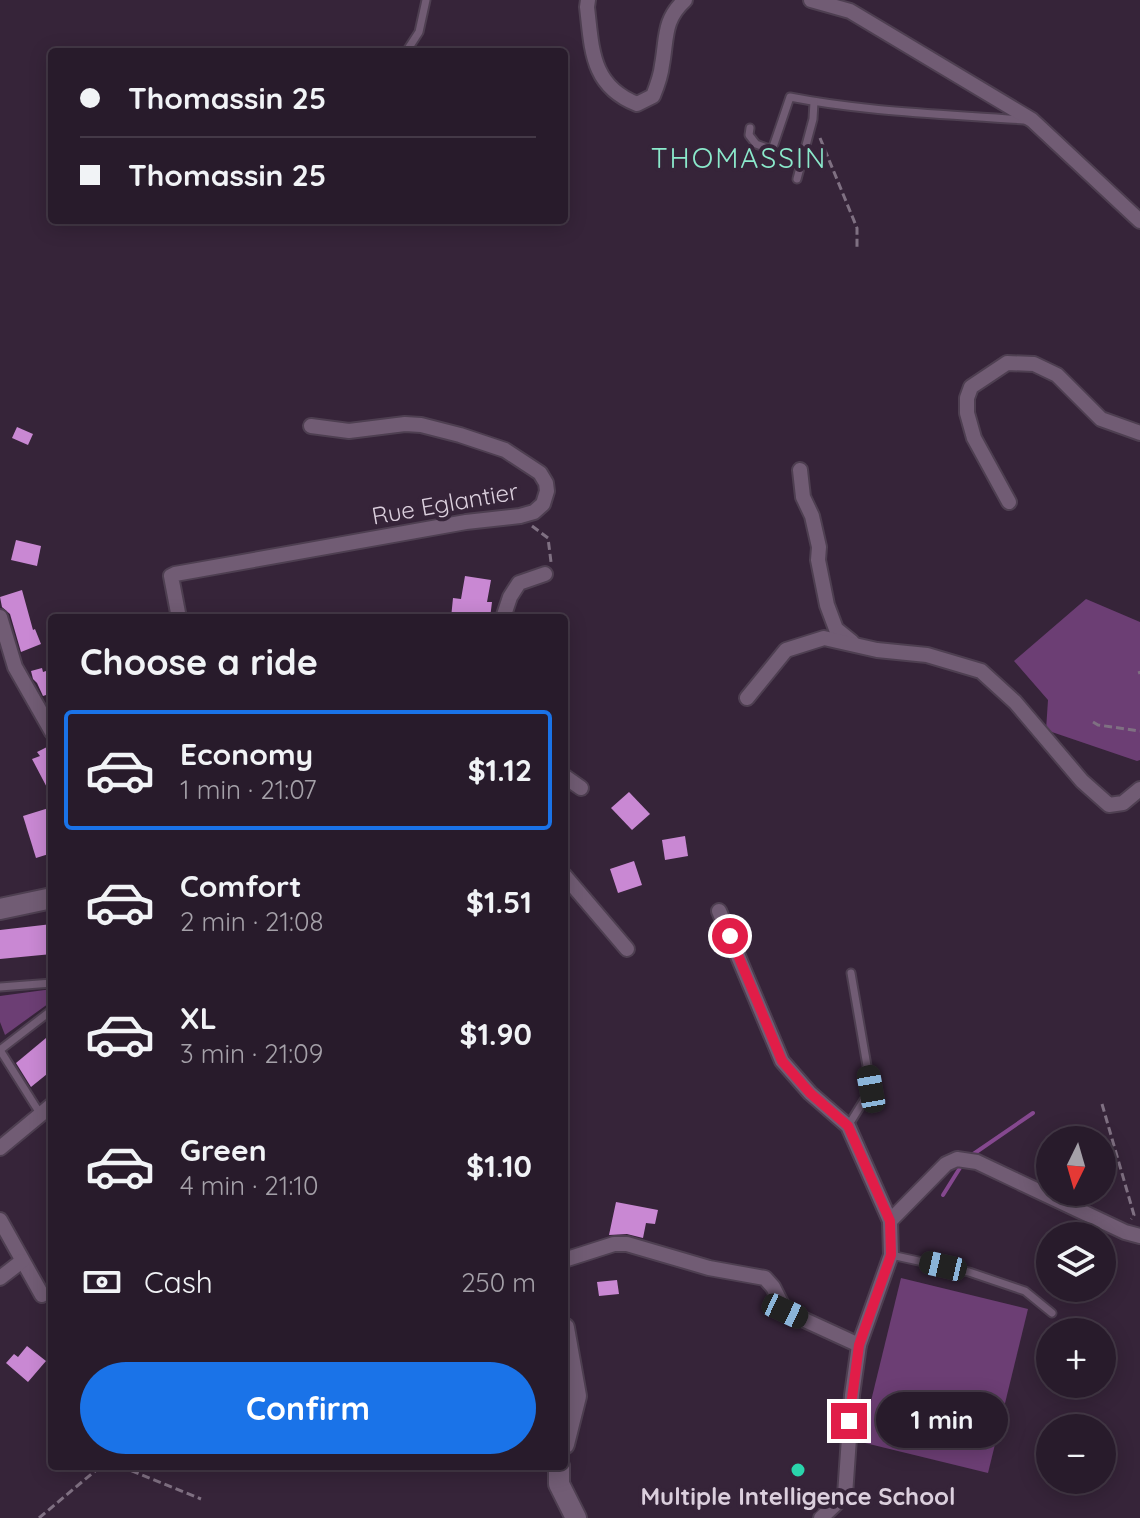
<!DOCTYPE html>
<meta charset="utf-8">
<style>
:root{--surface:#281b2b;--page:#342837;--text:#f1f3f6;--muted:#a5a1a9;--line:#443947;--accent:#1a73e8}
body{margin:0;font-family:Quicksand,sans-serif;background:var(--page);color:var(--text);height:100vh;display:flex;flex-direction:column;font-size:30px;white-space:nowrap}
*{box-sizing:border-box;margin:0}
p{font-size:26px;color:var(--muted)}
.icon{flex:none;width:44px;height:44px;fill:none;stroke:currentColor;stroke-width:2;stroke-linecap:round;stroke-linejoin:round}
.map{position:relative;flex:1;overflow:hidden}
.side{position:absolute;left:48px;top:614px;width:520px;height:856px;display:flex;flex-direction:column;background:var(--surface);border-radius:8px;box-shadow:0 4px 20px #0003,0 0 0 2px var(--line)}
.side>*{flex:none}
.top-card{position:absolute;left:48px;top:48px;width:520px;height:176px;border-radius:8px;box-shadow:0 4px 20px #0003,0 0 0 2px var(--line);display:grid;align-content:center;height:176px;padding:0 32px;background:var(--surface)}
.needle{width:52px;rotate:185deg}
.tools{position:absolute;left:1036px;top:1126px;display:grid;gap:16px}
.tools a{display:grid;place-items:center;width:80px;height:80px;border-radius:50%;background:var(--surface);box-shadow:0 4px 20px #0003,0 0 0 2px var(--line);font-size:40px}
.end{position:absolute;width:36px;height:36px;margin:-18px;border:10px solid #e11d48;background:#fff;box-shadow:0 0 0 4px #fff}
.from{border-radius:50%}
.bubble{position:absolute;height:56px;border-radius:28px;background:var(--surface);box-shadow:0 4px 20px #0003,0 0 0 2px var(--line);font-size:26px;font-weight:700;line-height:56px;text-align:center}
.car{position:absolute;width:24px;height:48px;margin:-24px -12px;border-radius:10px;box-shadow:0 0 6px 2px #0007;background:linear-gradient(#222 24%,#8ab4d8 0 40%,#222 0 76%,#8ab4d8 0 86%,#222 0)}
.top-card b{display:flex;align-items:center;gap:28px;height:76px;font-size:30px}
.top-card b+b{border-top:2px solid var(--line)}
.top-card i{width:20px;height:20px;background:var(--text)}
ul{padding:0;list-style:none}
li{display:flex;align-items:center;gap:24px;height:120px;margin:0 16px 12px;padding:0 16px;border:4px solid transparent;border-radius:8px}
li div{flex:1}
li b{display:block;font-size:30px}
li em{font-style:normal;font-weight:700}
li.active{border-color:var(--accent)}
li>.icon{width:72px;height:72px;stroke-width:1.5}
h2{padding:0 32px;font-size:36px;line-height:96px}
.pay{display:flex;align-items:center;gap:20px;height:88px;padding:0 32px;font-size:30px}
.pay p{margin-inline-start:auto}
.cta{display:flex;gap:16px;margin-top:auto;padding:16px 32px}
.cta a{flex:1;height:92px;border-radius:48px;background:var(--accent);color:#fff;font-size:32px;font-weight:700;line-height:92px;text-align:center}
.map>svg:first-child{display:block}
.green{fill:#6c3e74}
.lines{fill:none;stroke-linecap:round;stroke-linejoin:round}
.stream{stroke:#85488f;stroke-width:4}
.building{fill:#c988d3}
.lane-casing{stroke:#4e3f51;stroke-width:11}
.street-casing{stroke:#4e3f51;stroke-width:18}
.secondary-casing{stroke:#4e3f51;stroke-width:24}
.path{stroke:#7f7082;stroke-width:3;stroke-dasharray:8 4;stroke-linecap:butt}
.lane{stroke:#715c74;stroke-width:7}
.street{stroke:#715c74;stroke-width:14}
.secondary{stroke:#715c74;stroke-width:20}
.route{stroke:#e11d48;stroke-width:10}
.poi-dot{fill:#2ad5ac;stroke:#362439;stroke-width:3}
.labels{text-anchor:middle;stroke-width:8;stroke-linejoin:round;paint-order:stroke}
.street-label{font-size:24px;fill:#dbcfdd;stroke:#362439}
.poi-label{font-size:24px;font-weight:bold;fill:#dbcfdd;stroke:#362439}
.quarter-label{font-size:28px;letter-spacing:2px;fill:#8beacc;stroke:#362439}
</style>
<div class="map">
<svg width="1140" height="1518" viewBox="0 0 1140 1518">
<rect width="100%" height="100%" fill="#362439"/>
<g class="green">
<path d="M1086 599 1140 622V760L1137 761 1046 730 1048 700 1014 661Z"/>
<path d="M52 989V1001L5 1035 0 1022V996Z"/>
<path d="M901 1278 1028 1309 988 1473 861 1442Z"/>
</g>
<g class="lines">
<g class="stream">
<path d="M969 1157 1033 1113"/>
<path d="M943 1195 963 1163"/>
</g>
</g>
<g class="building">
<path d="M17 427 33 434 28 445 12 438Z"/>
<path d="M16 540 41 546 37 566 11 560Z"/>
<path d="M465 576 491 580 487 602H492L490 618H451L453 598 461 599Z"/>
<path d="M22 590 33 630 35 629 41 644 21 652 10 614 2 607 0 597Z"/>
<path d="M42 668 43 672 52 669V693L43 696 37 683 33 679 31 671Z"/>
<path d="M49 746 51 750 52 749V797L32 759 40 756 37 752Z"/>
<path d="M629 792 650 814 632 830 611 808Z"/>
<path d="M52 807V853L36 858 23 816Z"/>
<path d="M685 836 688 856 665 860 662 840Z"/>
<path d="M634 861 642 885 618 893 610 869Z"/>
<path d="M52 924V954L0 959V930Z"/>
<path d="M52 1033V1070L31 1087 16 1063Z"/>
<path d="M616 1202 658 1210 655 1224 646 1223 643 1238 627 1234 609 1235Z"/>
<path d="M617 1280 619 1294 599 1296 597 1282Z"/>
<path d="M27 1346 46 1361 28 1382 6 1363 14 1354 18 1357Z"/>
</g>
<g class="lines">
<defs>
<g id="lane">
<path d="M406 52 419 32 426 0"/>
<path d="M750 128 749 135 756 144 772 150 790 97C866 112 946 114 1024 120"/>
<path d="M797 179 813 119 814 102"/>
<path d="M0 987 52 983"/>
<path d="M41 1115 0 1050 52 1010"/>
<path d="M848 1126 871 1089 851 973"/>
<path d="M891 1255 969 1272 1025 1291 1052 1313"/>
</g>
<g id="street">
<path d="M588 0 587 7C592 49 591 86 637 104L653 96C657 86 661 75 662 65 667 38 663 20 685 0"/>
<path d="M811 0 850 11 1032 120 1140 221"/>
<path d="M800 470 803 497 812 516 819 547 818 560 827 605 836 629 852 642"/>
<path d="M1009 502 974 438 967 413V398L971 387 1007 363 1034 364 1057 375 1101 419 1140 433"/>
<path d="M0 617 15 667 52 732"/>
<path d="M179 618 171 576 175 574 466 522 520 516 534 512 543 504 547 491 546 483 540 473 505 450 460 435 421 425 405 424 349 431 311 426"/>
<path d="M503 618 510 597 519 583 545 574"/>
<path d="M747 698 786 650 824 638 877 650 927 655 981 671 1015 702 1082 781 1109 805 1123 803 1140 789"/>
<path d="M564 776 581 788"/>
<path d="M564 875 627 949"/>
<path d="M719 911 782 1061 810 1093 848 1126 890 1221 891 1255 859 1345 852 1395 845 1495 821 1518"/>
<path d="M0 1148 52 1105"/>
<path d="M0 1220 42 1295"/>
<path d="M890 1221 946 1164 957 1159 977 1162 1125 1232 1140 1236"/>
<path d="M564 1260 614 1244H627L709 1268 765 1278 773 1287 785 1311 859 1345"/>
<path d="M0 1278 22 1261"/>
</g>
<g id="secondary">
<path d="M0 909 52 898"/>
<path d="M564 1328 576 1396 564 1444"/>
<path d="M559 1466V1484L576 1518"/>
</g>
</defs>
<use href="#lane" class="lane-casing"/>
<use href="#street" class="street-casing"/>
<use href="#secondary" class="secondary-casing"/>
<g class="path">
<path d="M820 138 857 228V248"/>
<path d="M532 526 548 538 551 562"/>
<path d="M1139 671 1140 674"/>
<path d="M1093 722 1098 725 1140 731"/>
<path d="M1102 1104 1134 1215 1131 1219"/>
<path d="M120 1466 201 1499"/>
<path d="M39 1518 101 1466"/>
</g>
<use href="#lane" class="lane"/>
<use href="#street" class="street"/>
<use href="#secondary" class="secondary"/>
</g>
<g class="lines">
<path class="route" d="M730 936 782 1061 810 1093 848 1126 890 1221 891 1255 859 1345 849 1421"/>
</g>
<circle class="poi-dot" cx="798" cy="1470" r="8"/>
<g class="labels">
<g class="street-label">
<text transform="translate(445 504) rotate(-10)" y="8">Rue Eglantier</text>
</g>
<g class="poi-label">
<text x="798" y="1505">Multiple Intelligence School</text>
</g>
<g class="quarter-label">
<text x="739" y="168">THOMASSIN</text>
</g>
</g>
</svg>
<div class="tools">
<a><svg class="needle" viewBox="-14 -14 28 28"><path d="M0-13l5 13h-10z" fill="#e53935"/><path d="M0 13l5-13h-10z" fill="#a5a1a9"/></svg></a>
<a><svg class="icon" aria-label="layers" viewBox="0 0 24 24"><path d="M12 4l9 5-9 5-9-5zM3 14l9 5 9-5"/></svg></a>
<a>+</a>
<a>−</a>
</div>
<i class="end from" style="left:730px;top:936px"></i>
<i class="end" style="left:849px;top:1421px"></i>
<div class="bubble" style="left:876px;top:1392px;width:132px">1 min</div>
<i class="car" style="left:871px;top:1089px;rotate:350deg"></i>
<i class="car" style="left:943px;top:1266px;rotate:283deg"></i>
<i class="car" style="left:785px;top:1311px;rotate:115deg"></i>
<div class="top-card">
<b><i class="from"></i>Thomassin 25</b>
<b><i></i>Thomassin 25</b>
</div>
<section class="side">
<h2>Choose a ride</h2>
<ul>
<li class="active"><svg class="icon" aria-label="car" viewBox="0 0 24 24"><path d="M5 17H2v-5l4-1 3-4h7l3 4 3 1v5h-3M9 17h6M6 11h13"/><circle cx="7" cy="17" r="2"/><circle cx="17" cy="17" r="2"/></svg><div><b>Economy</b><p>1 min · 21:07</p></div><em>$1.12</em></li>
<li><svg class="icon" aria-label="car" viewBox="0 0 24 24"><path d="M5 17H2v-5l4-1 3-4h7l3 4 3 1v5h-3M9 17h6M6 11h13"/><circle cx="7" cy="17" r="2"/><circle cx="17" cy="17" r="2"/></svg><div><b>Comfort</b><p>2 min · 21:08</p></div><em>$1.51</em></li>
<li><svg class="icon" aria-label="car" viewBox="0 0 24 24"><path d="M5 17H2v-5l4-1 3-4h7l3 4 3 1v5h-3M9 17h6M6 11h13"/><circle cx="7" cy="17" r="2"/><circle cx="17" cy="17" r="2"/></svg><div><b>XL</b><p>3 min · 21:09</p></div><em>$1.90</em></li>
<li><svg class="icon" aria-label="car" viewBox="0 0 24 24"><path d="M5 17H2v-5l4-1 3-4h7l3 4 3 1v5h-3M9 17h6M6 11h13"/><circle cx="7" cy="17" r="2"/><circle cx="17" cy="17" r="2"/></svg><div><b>Green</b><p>4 min · 21:10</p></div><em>$1.10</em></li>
</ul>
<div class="pay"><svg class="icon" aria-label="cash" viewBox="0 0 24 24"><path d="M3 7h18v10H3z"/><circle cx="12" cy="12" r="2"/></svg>Cash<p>250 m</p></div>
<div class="cta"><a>Confirm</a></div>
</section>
</div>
